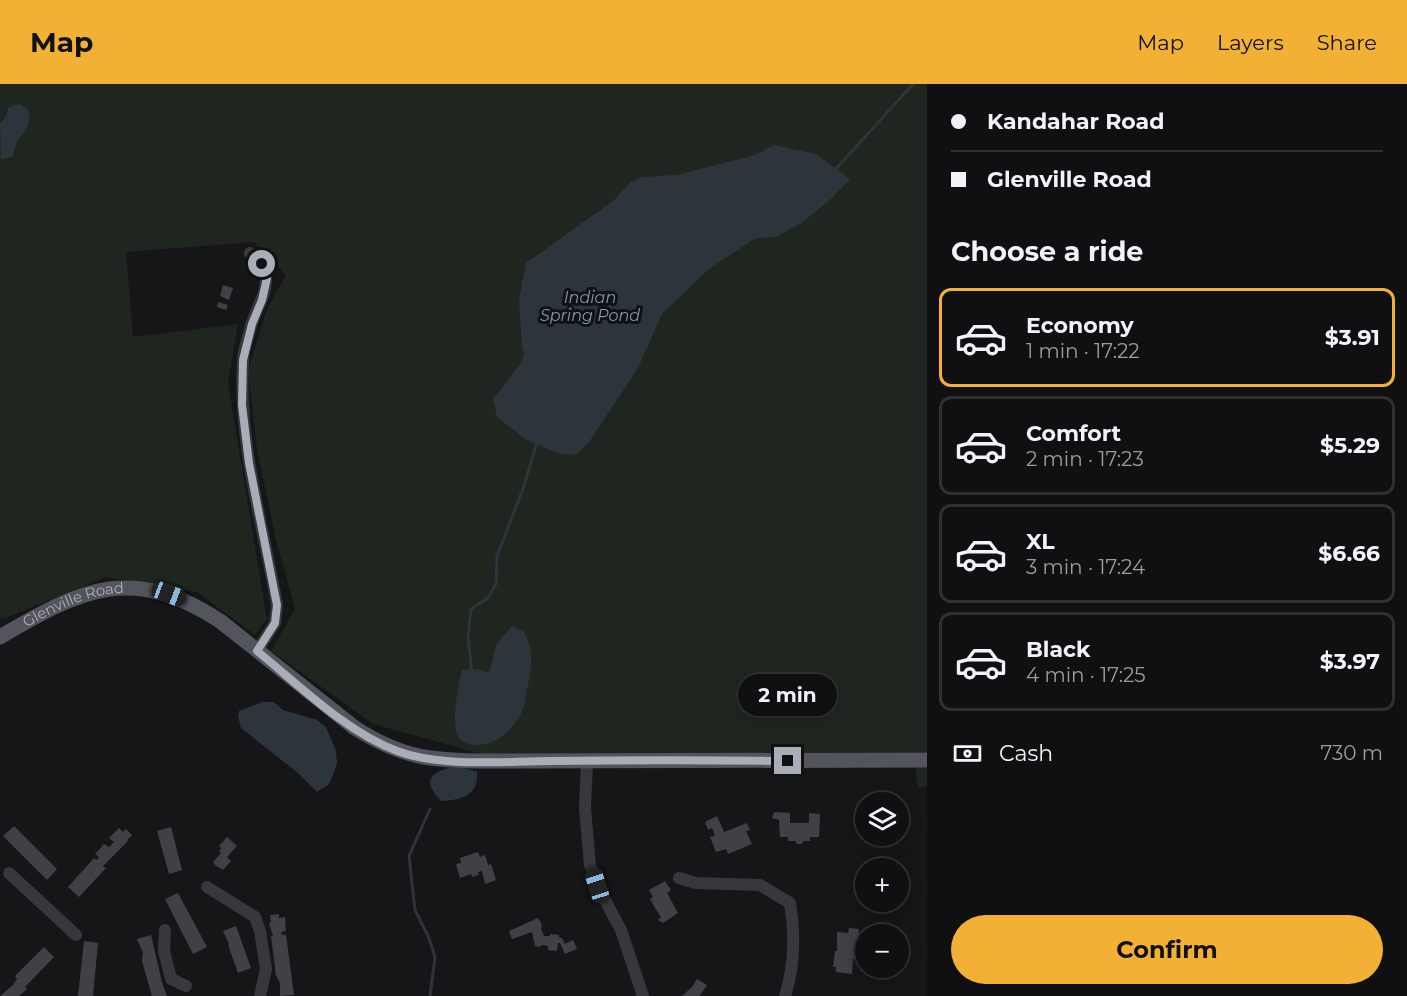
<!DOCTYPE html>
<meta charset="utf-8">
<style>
:root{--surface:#101012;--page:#1e1e20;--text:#f1f3f6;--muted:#9c9d9f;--line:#303032;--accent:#f2b134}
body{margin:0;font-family:Montserrat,sans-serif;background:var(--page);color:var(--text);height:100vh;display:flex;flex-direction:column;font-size:22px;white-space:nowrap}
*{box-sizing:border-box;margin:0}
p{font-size:20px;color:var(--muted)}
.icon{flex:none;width:33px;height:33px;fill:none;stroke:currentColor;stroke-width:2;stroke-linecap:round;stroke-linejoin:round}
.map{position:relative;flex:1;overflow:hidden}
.details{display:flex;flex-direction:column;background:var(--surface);width:480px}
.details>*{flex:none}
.hud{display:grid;align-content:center;height:132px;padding:0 24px;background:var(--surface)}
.fabs{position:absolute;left:855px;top:708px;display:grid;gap:12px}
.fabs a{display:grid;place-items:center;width:54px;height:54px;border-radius:50%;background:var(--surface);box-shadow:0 3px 15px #0003,0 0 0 2px var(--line);font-size:30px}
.end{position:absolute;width:27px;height:27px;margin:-14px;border:8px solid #a8adb8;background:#111;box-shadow:0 0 0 3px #111}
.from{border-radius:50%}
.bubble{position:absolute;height:42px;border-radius:21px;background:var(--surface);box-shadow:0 3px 15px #0003,0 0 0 2px var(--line);font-size:20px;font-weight:700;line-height:42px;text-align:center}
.car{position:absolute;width:18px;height:36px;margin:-18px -9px;border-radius:8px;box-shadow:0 0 4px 2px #0007;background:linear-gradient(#222 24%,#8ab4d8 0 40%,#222 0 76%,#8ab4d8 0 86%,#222 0)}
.hud b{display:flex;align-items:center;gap:21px;height:57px;font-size:22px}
.hud b+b{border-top:2px solid var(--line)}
.hud i{width:15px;height:15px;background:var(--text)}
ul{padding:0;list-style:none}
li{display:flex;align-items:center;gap:18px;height:99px;margin:0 12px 9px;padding:0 12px;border:3px solid var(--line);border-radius:12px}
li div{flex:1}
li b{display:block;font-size:22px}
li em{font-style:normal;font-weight:700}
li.current{border-color:var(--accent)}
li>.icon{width:54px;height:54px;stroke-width:1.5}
h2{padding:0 24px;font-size:27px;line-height:72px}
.pay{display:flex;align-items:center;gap:15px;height:66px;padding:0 24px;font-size:22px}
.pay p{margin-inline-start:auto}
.action{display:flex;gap:12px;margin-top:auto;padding:12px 24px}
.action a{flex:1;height:69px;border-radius:36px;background:var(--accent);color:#111;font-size:24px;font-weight:700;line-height:69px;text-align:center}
header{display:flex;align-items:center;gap:36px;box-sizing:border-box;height:84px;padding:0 30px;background:var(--accent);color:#111}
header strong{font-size:28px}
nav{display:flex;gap:33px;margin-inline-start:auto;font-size:21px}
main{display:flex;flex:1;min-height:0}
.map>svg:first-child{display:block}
.green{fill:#1e261f}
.water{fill:#2c353c}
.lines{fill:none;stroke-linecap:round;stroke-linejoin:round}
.stream{stroke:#2c353c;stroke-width:3}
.building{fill:#404145}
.minor{stroke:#37383d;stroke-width:12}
.major{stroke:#53555c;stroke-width:15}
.route{stroke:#a8adb8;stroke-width:8}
.labels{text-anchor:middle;stroke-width:6;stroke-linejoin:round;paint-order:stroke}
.street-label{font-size:15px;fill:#a8adb8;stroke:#111113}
.water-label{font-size:16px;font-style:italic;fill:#7f9bb3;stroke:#111113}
</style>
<header>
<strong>Map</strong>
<nav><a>Map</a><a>Layers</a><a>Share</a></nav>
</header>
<main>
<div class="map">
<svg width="927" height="912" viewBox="0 0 927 912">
<rect width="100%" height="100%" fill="#161618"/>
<g class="green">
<path d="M0 0H927V668L485 671 373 640 271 567 295 525 276 455 257 366 248 286 267 225 286 191 254 158 126 168 133 253 238 240 228 299 267 535 255 551 197 508 106 493 3 535 0 534Z"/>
<path d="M915 684H927V702L918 704Z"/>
</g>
<g class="water">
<path d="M20 20 28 25C33 40 25 46 17 58 15 63 14 68 12 73L1 75 0 39 5 34 9 23Z"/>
<path d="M774 61 816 70 850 95 832 114 803 138 776 153 756 154 709 185 662 230 638 284 589 358 576 371 557 369 527 356 497 333 493 315 521 279 524 270 522 263 519 216 526 179 613 117 631 98 641 93 677 91 755 71Z"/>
<path d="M512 542 524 548C534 566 532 582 528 601 526 607 526 613 525 619 519 641 499 662 475 661 467 660 461 659 457 650 452 637 458 600 462 586L479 585 487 589 490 586 496 561Z"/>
<path d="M262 618H274L283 626 317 636 326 643 336 667 337 679 331 696 328 701 317 708 298 689 241 644 238 632 239 627Z"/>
<path d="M449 684H463L477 688C478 713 461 716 441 717 426 701 425 690 449 684Z"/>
</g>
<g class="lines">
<g class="stream">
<path d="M835 86 913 0"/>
<path d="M472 589 468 553 471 525 488 514 496 500 497 472 524 402 537 358"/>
<path d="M430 725 409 772 415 826 429 854 435 873 430 912"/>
</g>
</g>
<g class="building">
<path d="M223 201 233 204 229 216 220 212Z"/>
<path d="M218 218 228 221 226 226 217 223Z"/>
<path d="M774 728 790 729V739H809V729L820 730 819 753H810V757H803L802 760H797L795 757H788V753H780L779 736 772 734Z"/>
<path d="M717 732 724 748 747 739 750 746 746 747 752 760 728 770 726 765 716 768 710 753 715 752 712 744 708 746 705 738Z"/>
<path d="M14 742 57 785 47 796 3 752Z"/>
<path d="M171 743 182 786 169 790 157 747Z"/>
<path d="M119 744 123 748 126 745 132 751 127 756 128 757 103 782 106 784 79 813 68 803 94 774 97 776 99 773 95 770 104 760 109 763 114 758 109 754Z"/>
<path d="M880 752H897L900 755 893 761 889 756 886 759Z"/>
<path d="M227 753 237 762 227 773 231 777 223 786 216 782 213 778 221 769 219 767 221 764 219 762Z"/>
<path d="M478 768 480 773 485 771 488 781 491 780 496 796 485 800 482 787 478 788 479 791 472 793 471 790 460 794 456 780 461 779 460 774Z"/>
<path d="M665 797 671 806 667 809 678 829 663 839 658 836 661 833 655 824 650 815 653 813 649 806Z"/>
<path d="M178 809 207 863 193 870 165 815Z"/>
<path d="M279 830V834L285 833 286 847 281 848 282 851H286L294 911 280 912V899L276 892 271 852H273L269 839 271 838 270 831Z"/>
<path d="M538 834 542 841 541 844 544 852H550V850L559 851V854H562L565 860 573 856 577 865 565 870 560 859H558L557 867 548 866V862L542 861 539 863 535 862 532 848 512 855 509 847Z"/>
<path d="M236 842 251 884 238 889 228 861 229 860 223 847Z"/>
<path d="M849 844 859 845 856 875H853L852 890 836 888V883H833L835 867H837V848L848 849Z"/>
<path d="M151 851 162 898 167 912H152L142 877 143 869 137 855Z"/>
<path d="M84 857 98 859 93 912H78Z"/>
<path d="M44 863 54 873 25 903 27 905 19 912H0L13 901 17 895 15 892Z"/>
<path d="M697 895 707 901 701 910 699 912H682L692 903Z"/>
</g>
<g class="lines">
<g class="minor">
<path d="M250 169C280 196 260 212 251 242 248 254 243 266 243 278 238 359 263 441 277 521L275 539 257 567"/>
<path d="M587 677 585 724 590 781 597 801 621 846 643 912"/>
<path d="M9 789 76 851"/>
<path d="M679 794 696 799 760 801 790 819C795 850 795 881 785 912"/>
<path d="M207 803 255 833 260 847 266 885 260 912"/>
<path d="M165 846 164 867 171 895 186 902"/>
</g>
<path class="major" id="s1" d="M0 553C83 504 132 480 220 537L355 644C404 675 433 677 489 677L927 676"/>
</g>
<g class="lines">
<path class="route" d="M262 180 267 194 262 216 252 240 243 276 242 321 249 379 277 521 275 539 257 567C299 601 346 648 397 667 443 684 503 677 551 677 630 676 709 676 788 677"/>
</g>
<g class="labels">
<g class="street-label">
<text dy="5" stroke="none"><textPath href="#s1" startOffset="81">Glenville Road</textPath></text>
</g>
<g class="water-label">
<text x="590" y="219">Indian<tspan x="590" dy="18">Spring Pond</tspan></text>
</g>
</g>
</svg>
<div class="fabs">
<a><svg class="icon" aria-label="layers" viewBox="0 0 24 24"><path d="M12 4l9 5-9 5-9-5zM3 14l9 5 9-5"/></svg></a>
<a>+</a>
<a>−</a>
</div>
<i class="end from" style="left:262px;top:180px"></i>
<i class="end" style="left:788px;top:677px"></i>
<div class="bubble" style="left:738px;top:590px;width:99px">2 min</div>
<i class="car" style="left:169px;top:510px;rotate:111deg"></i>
<i class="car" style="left:597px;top:801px;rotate:342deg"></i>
</div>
<section class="details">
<div class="hud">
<b><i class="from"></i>Kandahar Road</b>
<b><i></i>Glenville Road</b>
</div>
<h2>Choose a ride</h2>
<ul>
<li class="current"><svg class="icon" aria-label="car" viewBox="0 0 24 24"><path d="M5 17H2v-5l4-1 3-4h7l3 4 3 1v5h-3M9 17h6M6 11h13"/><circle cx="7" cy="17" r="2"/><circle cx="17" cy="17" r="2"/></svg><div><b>Economy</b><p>1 min · 17:22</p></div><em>$3.91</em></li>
<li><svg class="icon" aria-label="car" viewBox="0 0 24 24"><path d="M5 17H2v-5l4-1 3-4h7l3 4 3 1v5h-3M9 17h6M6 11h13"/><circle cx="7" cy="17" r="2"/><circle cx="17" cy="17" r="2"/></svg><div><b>Comfort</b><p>2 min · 17:23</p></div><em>$5.29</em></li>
<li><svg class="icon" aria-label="car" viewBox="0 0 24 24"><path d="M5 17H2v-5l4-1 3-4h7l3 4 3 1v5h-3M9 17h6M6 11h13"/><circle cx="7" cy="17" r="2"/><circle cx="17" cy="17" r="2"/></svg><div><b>XL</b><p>3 min · 17:24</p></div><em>$6.66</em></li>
<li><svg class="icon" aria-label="car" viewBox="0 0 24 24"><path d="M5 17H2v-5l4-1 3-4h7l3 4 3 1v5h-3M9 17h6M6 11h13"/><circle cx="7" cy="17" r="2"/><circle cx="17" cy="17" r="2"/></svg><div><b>Black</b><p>4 min · 17:25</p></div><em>$3.97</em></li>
</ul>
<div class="pay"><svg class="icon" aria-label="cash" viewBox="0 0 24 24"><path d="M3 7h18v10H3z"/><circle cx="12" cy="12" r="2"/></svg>Cash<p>730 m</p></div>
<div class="action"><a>Confirm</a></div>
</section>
</main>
